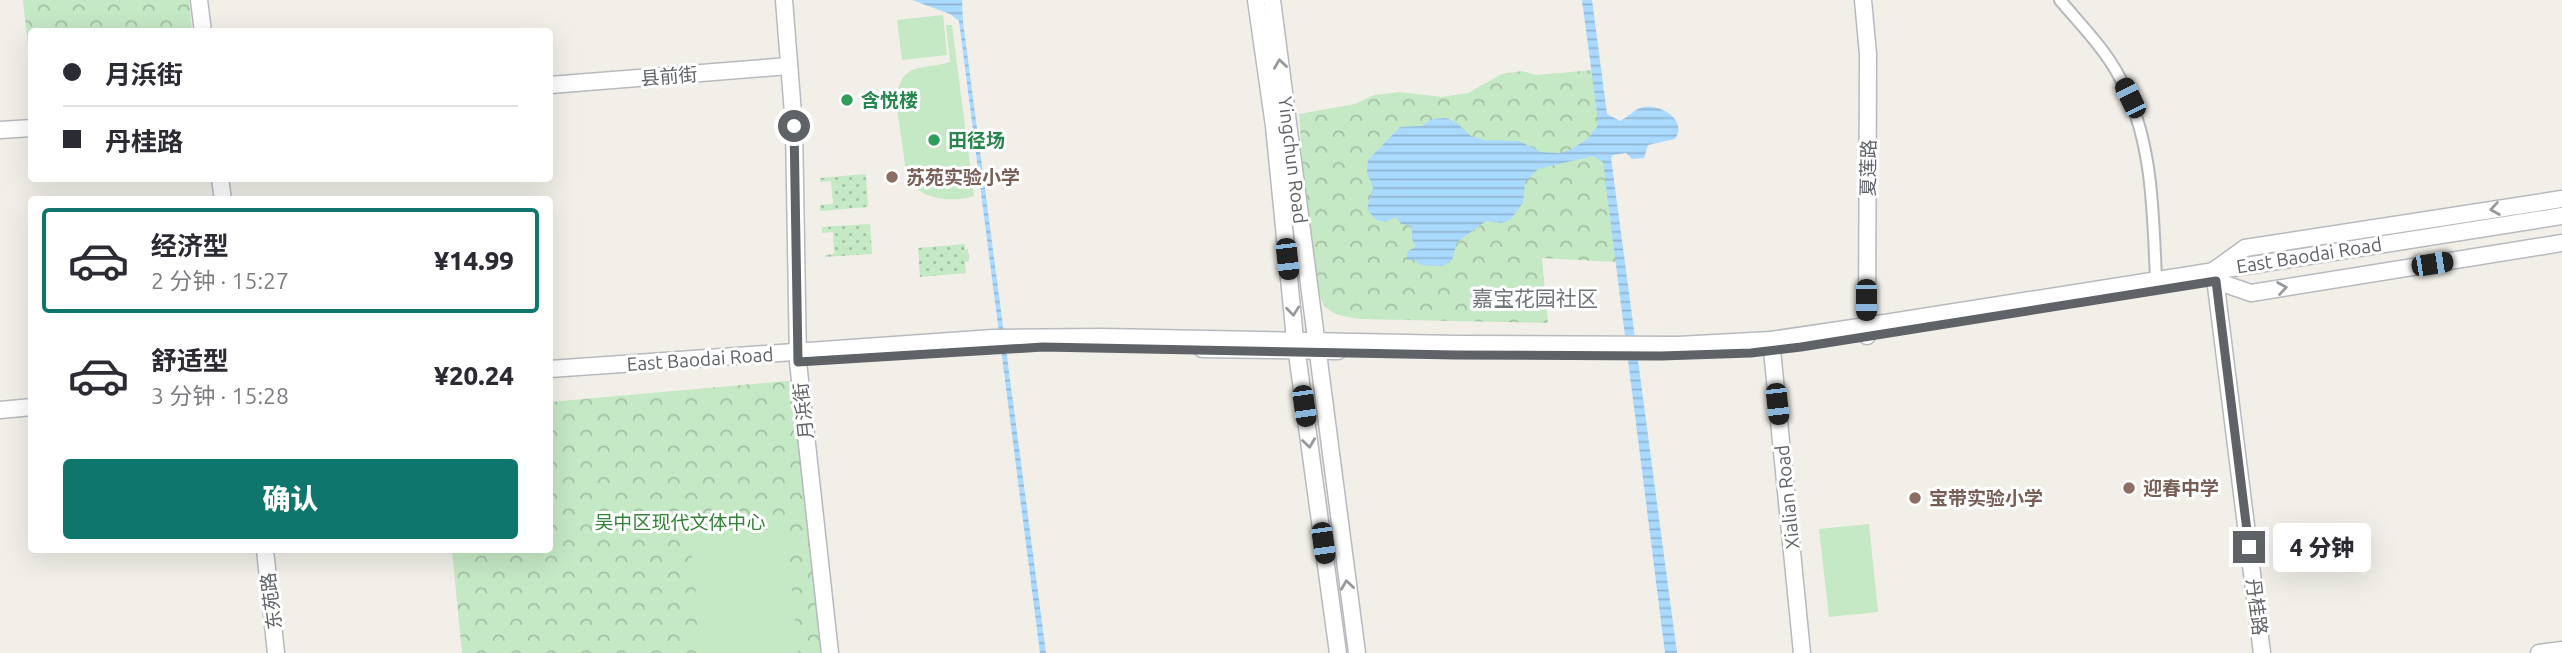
<!DOCTYPE html>
<html lang="zh">
<meta charset="utf-8">
<style>
:root{--surface:#fff;--page:#f7f7f7;--text:#2b2b33;--muted:#7c7c81;--line:#e1e1e2;--accent:#0f766e}
body{margin:0;font-family:Ubuntu,"Noto Sans SC",sans-serif;background:var(--page);color:var(--text);height:100vh;display:flex;flex-direction:column;font-size:26px;white-space:nowrap}
*{box-sizing:border-box;margin:0}
p{font-size:23px;color:var(--muted)}
.icon{flex:none;width:38px;height:38px;fill:none;stroke:currentColor;stroke-width:2;stroke-linecap:round;stroke-linejoin:round}
.map{position:relative;flex:1;overflow:hidden}
.sheet{position:absolute;left:28px;top:196px;width:525px;height:357px;display:flex;flex-direction:column;background:var(--surface);border-radius:7px;box-shadow:0 7px 28px #0002}
.sheet>*{flex:none}
.hud{position:absolute;left:28px;top:28px;width:525px;height:154px;border-radius:7px;box-shadow:0 7px 28px #0002;display:grid;align-content:center;height:154px;padding:0 35px;background:var(--surface)}
.end{position:absolute;width:32px;height:32px;margin:-16px;border:9px solid #5f6368;background:#fff;box-shadow:0 0 0 4px #fff}
.from{border-radius:50%}
.bubble{position:absolute;height:49px;border-radius:7px;background:var(--surface);box-shadow:0 7px 28px #0002;font-size:23px;font-weight:800;line-height:49px;text-align:center}
.car{position:absolute;width:21px;height:42px;margin:-21px -10px;border-radius:9px;box-shadow:0 0 5px 2px #0007;background:linear-gradient(#222 24%,#8ab4d8 0 40%,#222 0 76%,#8ab4d8 0 86%,#222 0)}
.hud b{display:flex;align-items:center;gap:24px;height:66px;font-size:26px}
.hud b+b{border-top:2px solid var(--line)}
.hud i{width:18px;height:18px;background:var(--text)}
ul{padding:12px 0 0;list-style:none}
li{display:flex;align-items:center;gap:21px;height:105px;margin:0 14px 10px;padding:0 21px;border:4px solid transparent;border-radius:7px}
li div{flex:1}
li b{display:block;font-size:26px}
li em{font-style:normal;font-weight:800}
li.current{border-color:var(--accent)}
li>.icon{width:63px;height:63px;stroke-width:1.5}
.cta{display:flex;gap:14px;margin-top:auto;padding:14px 35px}
.cta a{flex:1;height:80px;border-radius:7px;background:var(--accent);color:#fff;font-size:28px;font-weight:800;line-height:80px;text-align:center}
.map>svg:first-child{display:block}
.park{fill:url(#park-crowns)}
.garden{fill:url(#garden-dots)}
.pitch{fill:#c5e8c5}
.water{fill:url(#water-rules)}
.lines{fill:none;stroke-linecap:round;stroke-linejoin:round}
.street-casing{stroke:#b5b8bc;stroke-width:14}
.secondary-casing{stroke:#b6babf;stroke-width:19}
.street{stroke:#fff;stroke-width:10}
.secondary{stroke:#fff;stroke-width:16}
.oneway{stroke:#979a9d}
.route{stroke:#5f6368;stroke-width:9}
.leisure-dot{fill:#2e9e5b;stroke:#fff;stroke-width:2.5}
.education-dot{fill:#8d6e63;stroke:#fff;stroke-width:2.5}
.labels{text-anchor:middle;stroke-width:6;stroke-linejoin:round;paint-order:stroke}
.street-label{font-size:19px;fill:#5f6368;stroke:#fff}
.leisure-label{font-size:19px;font-weight:bold;fill:#27864d;stroke:#fff;text-anchor:start}
.education-label{font-size:19px;font-weight:bold;fill:#785e54;stroke:#fff;text-anchor:start}
.park-label{font-size:19px;fill:#348238;stroke:#fff}
.neighbourhood-label{font-size:21px;fill:#70757a;stroke:#fff}
</style>
<div class="map">
<svg width="2562" height="653" viewBox="0 0 2562 653">
<defs>
<pattern id="park-crowns" width="20" height="18" patternUnits="userSpaceOnUse" patternTransform="scale(1.75)"><rect width="20" height="18" fill="#c5e8c5"/><path d="M2 6a3 3 0 1 1 6 0M12 15a3 3 0 1 1 6 0" fill="none" stroke="#a3c0a4"/></pattern>
<pattern id="garden-dots" width="8" height="8" patternUnits="userSpaceOnUse" patternTransform="scale(1.75)"><rect width="8" height="8" fill="#c5e8c5"/><path d="M2 2h.1M6 6h.1" fill="none" stroke="#a3c0a4" stroke-width="1.8" stroke-linecap="round"/></pattern>
<pattern id="water-rules" width="6" height="5" patternUnits="userSpaceOnUse" patternTransform="scale(1.75)"><rect width="6" height="5" fill="#aadaff"/><path d="M0 2.5h6" fill="none" stroke="#8eb4d2"/></pattern>
</defs>
<rect width="100%" height="100%" fill="#f1efe8"/>
<g class="park">
<path d="M23 0H189L192 31 32 32 31 75Z"/>
<path d="M1593 70 1617 262 1542 258 1548 323 1360 319C1348 317 1333 316 1325 306 1308 284 1302 148 1299 114L1355 104 1374 95 1400 92 1442 97 1468 93 1502 74 1522 71 1536 75Z"/>
<path d="M788 381 793 382 825 653H462L452 550H550V402Z"/>
</g>
<g class="garden">
<path d="M866 174 868 207 820 211V205L833 204 831 181 820 182V178Z"/>
<path d="M870 224 872 254 825 257V255L834 254 833 232 822 233V227Z"/>
<path d="M965 244V249H968L969 261 965 262 966 273 920 277 918 248Z"/>
</g>
<g class="pitch">
<path d="M943 15 947 55 902 60 897 20Z"/>
<path d="M946 25H952L974 196C951 203 921 200 907 178L896 101C901 60 921 71 950 62Z"/>
<path d="M1869 524 1878 612 1829 617 1819 529Z"/>
<path d="M786 528 798 653H702L690 538Z"/>
</g>
<g class="water">
<path d="M912 0H962L963 22 1046 653H1040L959 21 950 14Z"/>
<path d="M1582 0H1592L1607 114 1620 121C1629 117 1635 108 1644 107 1662 104 1688 121 1675 139L1648 145 1644 158 1632 159 1626 153 1613 155 1611 158 1677 653H1665L1603 162 1593 156 1538 169 1525 182 1523 203 1510 220 1502 223 1486 221 1457 242 1452 260 1443 266 1420 265 1415 260H1407V252L1416 246 1412 239V226L1401 224 1396 217 1386 222 1376 220 1367 209 1373 188 1367 172 1368 160 1400 127 1421 126 1433 119 1446 118 1457 123 1471 136 1484 140 1519 141 1541 152 1559 153 1570 150 1589 138 1597 126V113Z"/>
</g>
<g class="lines">
<defs>
<path id="street" d="M2060 0C2080 24 2104 48 2119 76 2153 138 2153 211 2156 280"/>
<g id="secondary">
<path d="M199 0 203 32"/>
<path d="M784 0 794 126 798 362 830 653"/>
<path d="M1256 0 1274 126 1295 339 1338 653"/>
<path d="M1272 0 1357 653"/>
<path d="M1863 0 1868 54 1867 336"/>
<path d="M550 85 789 66"/>
<path d="M0 130 32 128"/>
<path d="M220 178 223 200"/>
<path d="M2216 269 2245 248 2562 199"/>
<path d="M2214 270 2262 653"/>
<path d="M2216 281 2251 293 2562 243"/>
<path d="M1771 340 1802 653"/>
<path d="M1202 349 1338 351"/>
<path d="M550 369 993 338 1103 337 1455 344 1678 345 1771 340 1866 326 2562 216"/>
<path d="M0 410 32 407"/>
<path d="M265 550 276 653"/>
<path d="M2539 653 2562 650"/>
</g>
</defs>
<use href="#street" class="street-casing"/>
<use href="#secondary" class="secondary-casing"/>
<use href="#street" class="street"/>
<use href="#secondary" class="secondary"/>
</g>
<defs><path id="oneway-chevron" d="M-2-3.5L2.5 0L-2 3.5" fill="none" stroke-width="1.6" stroke-linecap="round" stroke-linejoin="round" transform="scale(1.75)"/></defs>
<g class="oneway">
<use href="#oneway-chevron" transform="translate(1280 64) rotate(-98)"/>
<use href="#oneway-chevron" transform="translate(2495 209) rotate(171)"/>
<use href="#oneway-chevron" transform="translate(2282 288) rotate(-9)"/>
<use href="#oneway-chevron" transform="translate(1293 311) rotate(84)"/>
<use href="#oneway-chevron" transform="translate(1309 443) rotate(82)"/>
<use href="#oneway-chevron" transform="translate(1347 585) rotate(-98)"/>
</g>
<g class="lines">
<path class="route" d="M794 126 798 362 1043 347 1455 355 1661 356 1751 353 1801 347 2216 281 2249 547"/>
</g>
<g class="leisure-dot">
<circle cx="847" cy="100" r="7"/>
<circle cx="934" cy="140" r="7"/>
</g>
<g class="education-dot">
<circle cx="892" cy="177" r="7"/>
<circle cx="2129" cy="488" r="7"/>
<circle cx="1915" cy="498" r="7"/>
</g>
<g class="labels">
<g class="street-label">
<text transform="translate(669 76) rotate(-5)" y="7">县前街</text>
<text transform="translate(1293 160) rotate(83)" y="7">Yingchun Road</text>
<text transform="translate(1868 168) rotate(-89)" y="7">夏莲路</text>
<text transform="translate(2309 255) rotate(-9)" y="7">East Baodai Road</text>
<text transform="translate(700 359) rotate(-4)" y="7">East Baodai Road</text>
<text transform="translate(803 411) rotate(-96)" y="7">月浜街</text>
<text transform="translate(1787 497) rotate(-96)" y="7">Xialian Road</text>
<text transform="translate(271 601) rotate(-97)" y="7">东苑路</text>
<text transform="translate(2257 607) rotate(83)" y="7">丹桂路</text>
</g>
<g class="leisure-label">
<text x="861" y="107">含悦楼</text>
<text x="948" y="147">田径场</text>
</g>
<g class="education-label">
<text x="906" y="184">苏苑实验小学</text>
<text x="2143" y="495">迎春中学</text>
<text x="1929" y="505">宝带实验小学</text>
</g>
<g class="park-label">
<text x="680" y="529">吴中区现代文体中心</text>
</g>
<g class="neighbourhood-label">
<text x="1535" y="306">嘉宝花园社区</text>
</g>
</g>
</svg>
<i class="end from" style="left:794px;top:126px"></i>
<i class="end" style="left:2249px;top:547px"></i>
<div class="bubble" style="left:2273px;top:523px;width:98px">4 分钟</div>
<i class="car" style="left:2130px;top:98px;rotate:334deg"></i>
<i class="car" style="left:1287px;top:259px;rotate:174deg"></i>
<i class="car" style="left:2432px;top:264px;rotate:81deg"></i>
<i class="car" style="left:1866px;top:300px;rotate:180deg"></i>
<i class="car" style="left:1777px;top:404px;rotate:174deg"></i>
<i class="car" style="left:1304px;top:406px;rotate:172deg"></i>
<i class="car" style="left:1323px;top:543px;rotate:172deg"></i>
<div class="hud">
<b><i class="from"></i>月浜街</b>
<b><i></i>丹桂路</b>
</div>
<section class="sheet">
<ul>
<li class="current"><svg class="icon" aria-label="car" viewBox="0 0 24 24"><path d="M5 17H2v-5l4-1 3-4h7l3 4 3 1v5h-3M9 17h6M6 11h13"/><circle cx="7" cy="17" r="2"/><circle cx="17" cy="17" r="2"/></svg><div><b>经济型</b><p>2 分钟 · 15:27</p></div><em>¥14.99</em></li>
<li><svg class="icon" aria-label="car" viewBox="0 0 24 24"><path d="M5 17H2v-5l4-1 3-4h7l3 4 3 1v5h-3M9 17h6M6 11h13"/><circle cx="7" cy="17" r="2"/><circle cx="17" cy="17" r="2"/></svg><div><b>舒适型</b><p>3 分钟 · 15:28</p></div><em>¥20.24</em></li>
</ul>
<div class="cta"><a>确认</a></div>
</section>
</div>
